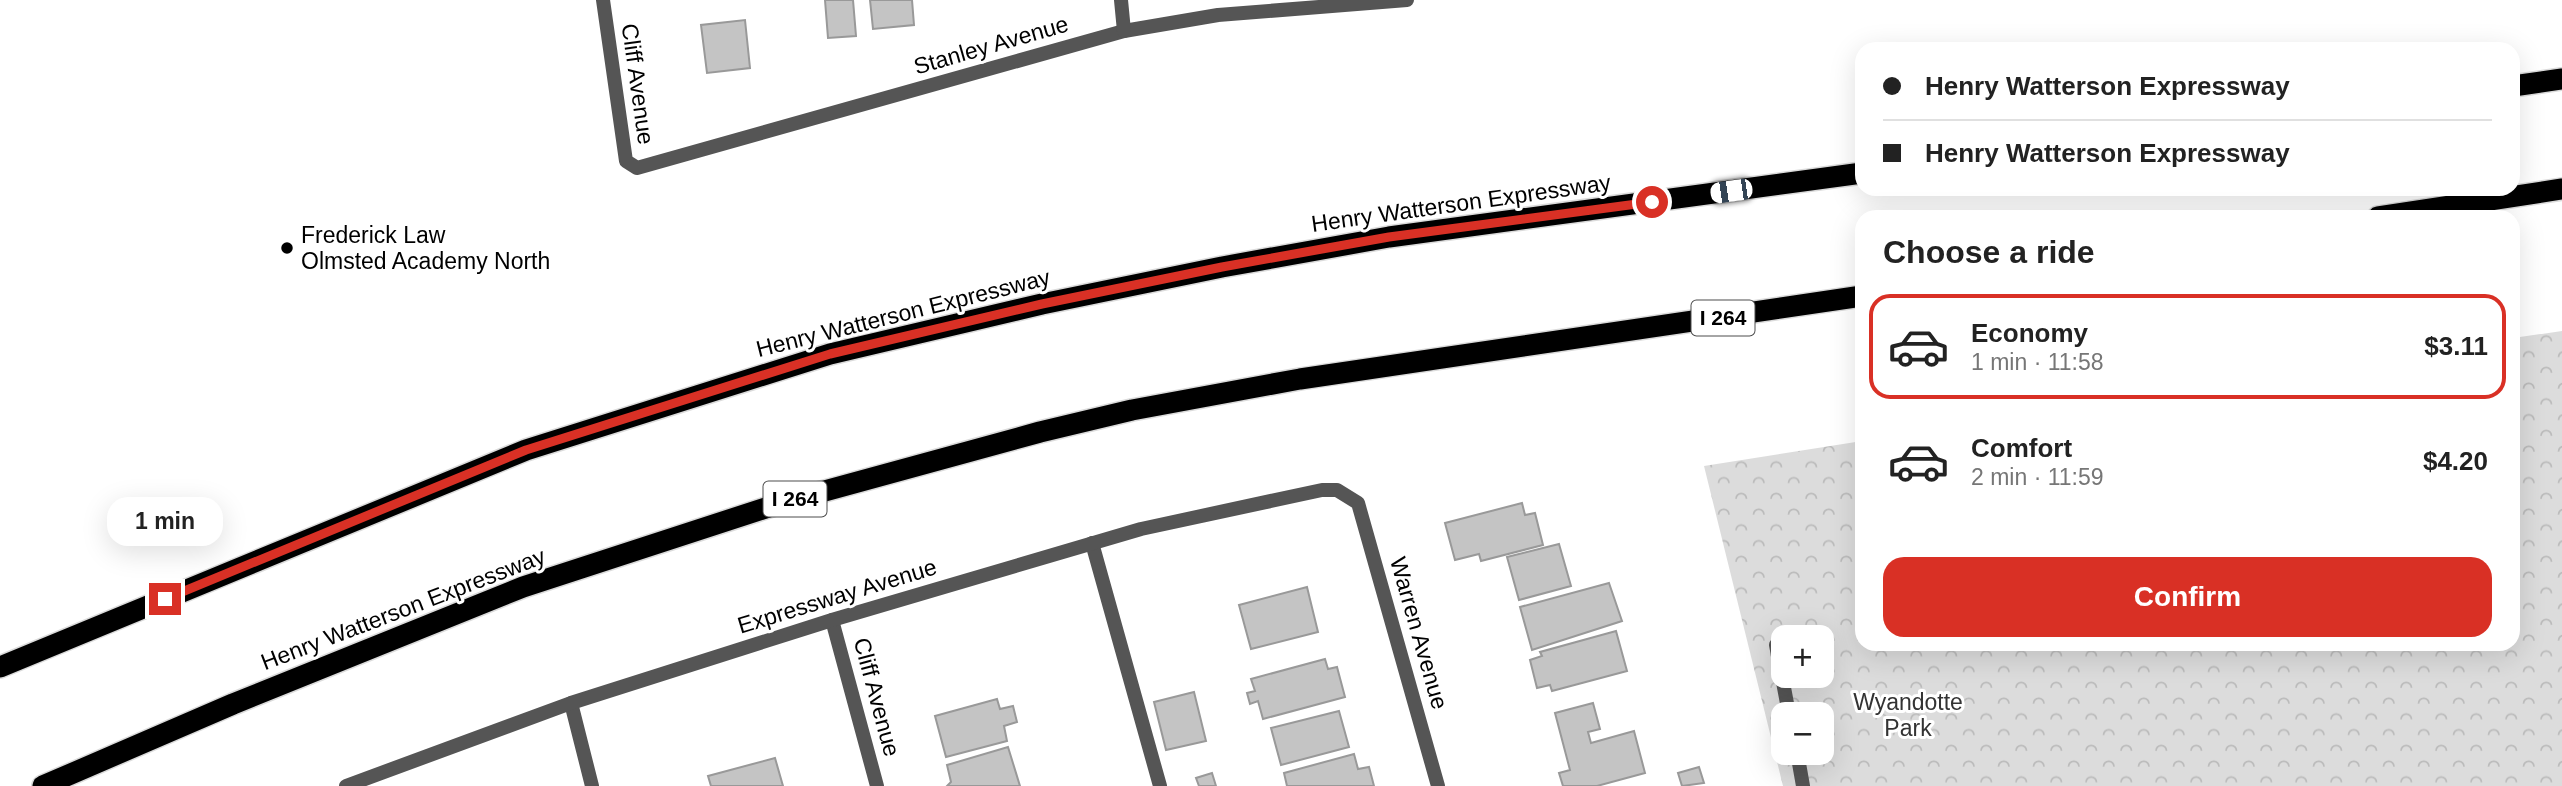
<!DOCTYPE html>
<meta charset="utf-8">
<style>
:root{--surface:#fff;--page:#f6f6f6;--text:#222;--muted:#767676;--line:#e0e0e0;--accent:#d93025}
body{margin:0;font-family:Arial,sans-serif;background:var(--page);color:var(--text);height:100vh;display:flex;flex-direction:column;font-size:26px;white-space:nowrap}
*{box-sizing:border-box;margin:0}
p{font-size:23px;color:var(--muted)}
.icon{flex:none;width:38px;height:38px;fill:none;stroke:currentColor;stroke-width:2;stroke-linecap:round;stroke-linejoin:round}
.map{position:relative;flex:1;overflow:hidden}
.sheet{position:absolute;left:1855px;top:210px;width:665px;height:441px;display:flex;flex-direction:column;background:var(--surface);border-radius:21px;box-shadow:0 7px 28px #0002}
.sheet>*{flex:none}
.hud{position:absolute;left:1855px;top:42px;width:665px;height:154px;border-radius:21px;box-shadow:0 7px 28px #0002;display:grid;align-content:center;height:154px;padding:0 28px;background:var(--surface)}
.controls{position:absolute;left:1771px;top:625px;display:grid;gap:14px}
.controls a{display:grid;place-items:center;width:63px;height:63px;border-radius:14px;background:var(--surface);box-shadow:0 7px 28px #0002;font-size:35px}
.end{position:absolute;width:32px;height:32px;margin:-16px;border:9px solid #d93025;background:#fff;box-shadow:0 0 0 4px #fff}
.from{border-radius:50%}
.bubble{position:absolute;height:49px;border-radius:21px;background:var(--surface);box-shadow:0 7px 28px #0002;font-size:23px;font-weight:800;line-height:49px;text-align:center}
.car{position:absolute;width:21px;height:42px;margin:-21px -10px;border-radius:9px;box-shadow:0 0 5px 2px #0007;background:linear-gradient(#fff 24%,#345 0 40%,#fff 0 76%,#345 0 86%,#fff 0)}
.hud b{display:flex;align-items:center;gap:24px;height:66px;font-size:26px}
.hud b+b{border-top:2px solid var(--line)}
.hud i{width:18px;height:18px;background:var(--text)}
ul{padding:0;list-style:none}
li{display:flex;align-items:center;gap:21px;height:105px;margin:0 14px 10px;padding:0 14px;border:4px solid transparent;border-radius:21px}
li div{flex:1}
li b{display:block;font-size:26px}
li em{font-style:normal;font-weight:800}
li.selected{border-color:var(--accent)}
li>.icon{width:63px;height:63px;stroke-width:1.5}
h2{padding:0 28px;font-size:32px;line-height:84px}
.action{display:flex;gap:14px;margin-top:auto;padding:14px 28px}
.action a{flex:1;height:80px;border-radius:21px;background:var(--accent);color:#fff;font-size:28px;font-weight:800;line-height:80px;text-align:center}
.map>svg:first-child{display:block}
.forest{fill:url(#forest-crowns);fill-rule:evenodd}
.building{fill:#c4c4c4;stroke:#999;stroke-width:2}
.lines{fill:none;stroke-linecap:round;stroke-linejoin:round}
.motorway-casing{stroke:#dbdbdb;stroke-width:24}
.service{stroke:#555;stroke-width:14}
.minor{stroke:#555;stroke-width:14}
.motorway{stroke:#000;stroke-width:21}
.route{stroke:#d93025;stroke-width:9}
.poi-dot{fill:#000;stroke:#fff;stroke-width:2.5}
.labels{text-anchor:middle;stroke-width:6;stroke-linejoin:round;paint-order:stroke}
.shield{fill:#fff;stroke:#4c4c4c;stroke-width:2}
.shield-label{font-size:21px;font-weight:bold;fill:#000}
.street-label{font-size:23px;fill:#000;stroke:#fff}
.poi-label{font-size:23px;fill:#000;stroke:#fff;text-anchor:start}
.park-label{font-size:23px;fill:#333;stroke:#fff}
</style>
<div class="map">
<svg width="2562" height="786" viewBox="0 0 2562 786">
<defs>
<pattern id="forest-crowns" width="20" height="18" patternUnits="userSpaceOnUse" patternTransform="scale(1.75)"><rect width="20" height="18" fill="#dcdcdc"/><path d="M2 6a3 3 0 1 1 6 0M12 15a3 3 0 1 1 6 0" fill="none" stroke="#bbb"/></pattern>
</defs>
<rect width="100%" height="100%" fill="#fff"/>
<path class="forest" d="M2562 331V786H1783L1704 466 1862 441V644H2513V338ZM1783 637H1822V676H1783ZM1783 714H1822V752H1783Z"/>
<g class="building">
<path d="M825 0H853L856 36 828 38Z"/>
<path d="M870 0H912L914 25 873 29Z"/>
<path d="M745 20 750 68 707 73 701 25Z"/>
<path d="M1522 503 1525 515 1535 513 1543 545 1481 561 1479 554 1455 560 1445 523Z"/>
<path d="M1559 544 1571 586 1519 600 1507 557Z"/>
<path d="M1609 583 1622 621 1532 650 1520 607Z"/>
<path d="M1307 587 1318 632 1251 649 1239 605Z"/>
<path d="M1616 631 1627 671 1552 691 1550 685 1537 688 1530 660 1542 656 1540 652Z"/>
<path d="M1325 659 1328 669 1337 667 1345 697 1263 719 1258 701 1250 704 1247 693 1255 691 1251 679Z"/>
<path d="M1194 692 1206 741 1166 750 1154 702Z"/>
<path d="M997 699 1000 709 1013 706 1017 722 1004 726 1007 741 946 757 935 716Z"/>
<path d="M1593 703 1600 729 1588 732 1591 743 1634 731 1645 773 1597 786H1563L1559 773 1570 770 1555 713Z"/>
<path d="M1339 711 1349 747 1281 765 1271 728Z"/>
<path d="M1008 747 1020 786H947L951 782 947 765Z"/>
<path d="M1354 754 1358 769 1369 767 1374 786H1287L1284 773Z"/>
<path d="M775 758 783 786H711L708 776Z"/>
<path d="M1699 767 1704 783 1682 786 1678 773Z"/>
<path d="M1212 773 1216 786H1199L1196 778Z"/>
</g>
<g class="lines">
<defs>
<g id="motorway">
<path d="M2513 86 2562 79"/>
<path d="M2378 217 2562 189"/>
<path d="M0 667 526 450 830 354 1042 304 1222 267 1389 237 1862 173"/>
<path d="M43 786 233 704 523 587 781 503 1040 432 1132 410 1300 379 1862 296"/>
</g>
</defs>
<use href="#motorway" class="motorway-casing"/>
<g class="service">
<path d="M1092 543 1160 786"/>
<path d="M571 703 592 786"/>
</g>
<g class="minor">
<path d="M603 0 626 161 637 168 1124 31 1218 15 1407 0"/>
<path d="M1121 0 1124 31"/>
<path d="M832 620 877 786"/>
<path d="M1776 645 1789 714"/>
<path d="M1797 752 1803 786"/>
<path d="M346 786 571 703 832 620 1141 529 1322 490H1337L1358 503 1438 786"/>
</g>
<use href="#motorway" class="motorway"/>
</g>
<g class="lines">
<path class="route" d="M165 599 526 450 830 354 1042 304 1222 267 1389 237 1652 202"/>
</g>
<circle class="poi-dot" cx="287" cy="248" r="7"/>
<g class="labels">
<g class="shield">
<rect x="1691.5" y="300.5" width="63" height="35" rx="5"/>
<rect x="763.5" y="481.5" width="63" height="35" rx="5"/>
</g>
<g class="shield-label">
<text x="1723" y="325">I 264</text>
<text x="795" y="506">I 264</text>
</g>
<g class="street-label">
<text transform="translate(991 45) rotate(-16)" y="8">Stanley Avenue</text>
<text transform="translate(638 84) rotate(82)" y="8">Cliff Avenue</text>
<text transform="translate(1461 203) rotate(-8)" y="8">Henry Watterson Expressway</text>
<text transform="translate(903 313) rotate(-14)" y="8">Henry Watterson Expressway</text>
<text transform="translate(837 596) rotate(-17)" y="8">Expressway Avenue</text>
<text transform="translate(403 609) rotate(-21)" y="8">Henry Watterson Expressway</text>
<text transform="translate(1419 633) rotate(74)" y="8">Warren Avenue</text>
<text transform="translate(877 697) rotate(75)" y="8">Cliff Avenue</text>
</g>
<g class="poi-label">
<text x="301" y="243">Frederick Law<tspan x="301" dy="26">Olmsted Academy North</tspan></text>
</g>
<g class="park-label">
<text x="1908" y="710">Wyandotte<tspan x="1908" dy="26">Park</tspan></text>
</g>
</g>
</svg>
<div class="controls">
<a>+</a>
<a>−</a>
</div>
<i class="end from" style="left:1652px;top:202px"></i>
<i class="end" style="left:165px;top:599px"></i>
<div class="bubble" style="left:107px;top:497px;width:116px">1 min</div>
<i class="car" style="left:1731px;top:191px;rotate:262deg"></i>
<div class="hud">
<b><i class="from"></i>Henry Watterson Expressway</b>
<b><i></i>Henry Watterson Expressway</b>
</div>
<section class="sheet">
<h2>Choose a ride</h2>
<ul>
<li class="selected"><svg class="icon" aria-label="car" viewBox="0 0 24 24"><path d="M5 17H2v-5l4-1 3-4h7l3 4 3 1v5h-3M9 17h6M6 11h13"/><circle cx="7" cy="17" r="2"/><circle cx="17" cy="17" r="2"/></svg><div><b>Economy</b><p>1 min · 11:58</p></div><em>$3.11</em></li>
<li><svg class="icon" aria-label="car" viewBox="0 0 24 24"><path d="M5 17H2v-5l4-1 3-4h7l3 4 3 1v5h-3M9 17h6M6 11h13"/><circle cx="7" cy="17" r="2"/><circle cx="17" cy="17" r="2"/></svg><div><b>Comfort</b><p>2 min · 11:59</p></div><em>$4.20</em></li>
</ul>
<div class="action"><a>Confirm</a></div>
</section>
</div>
